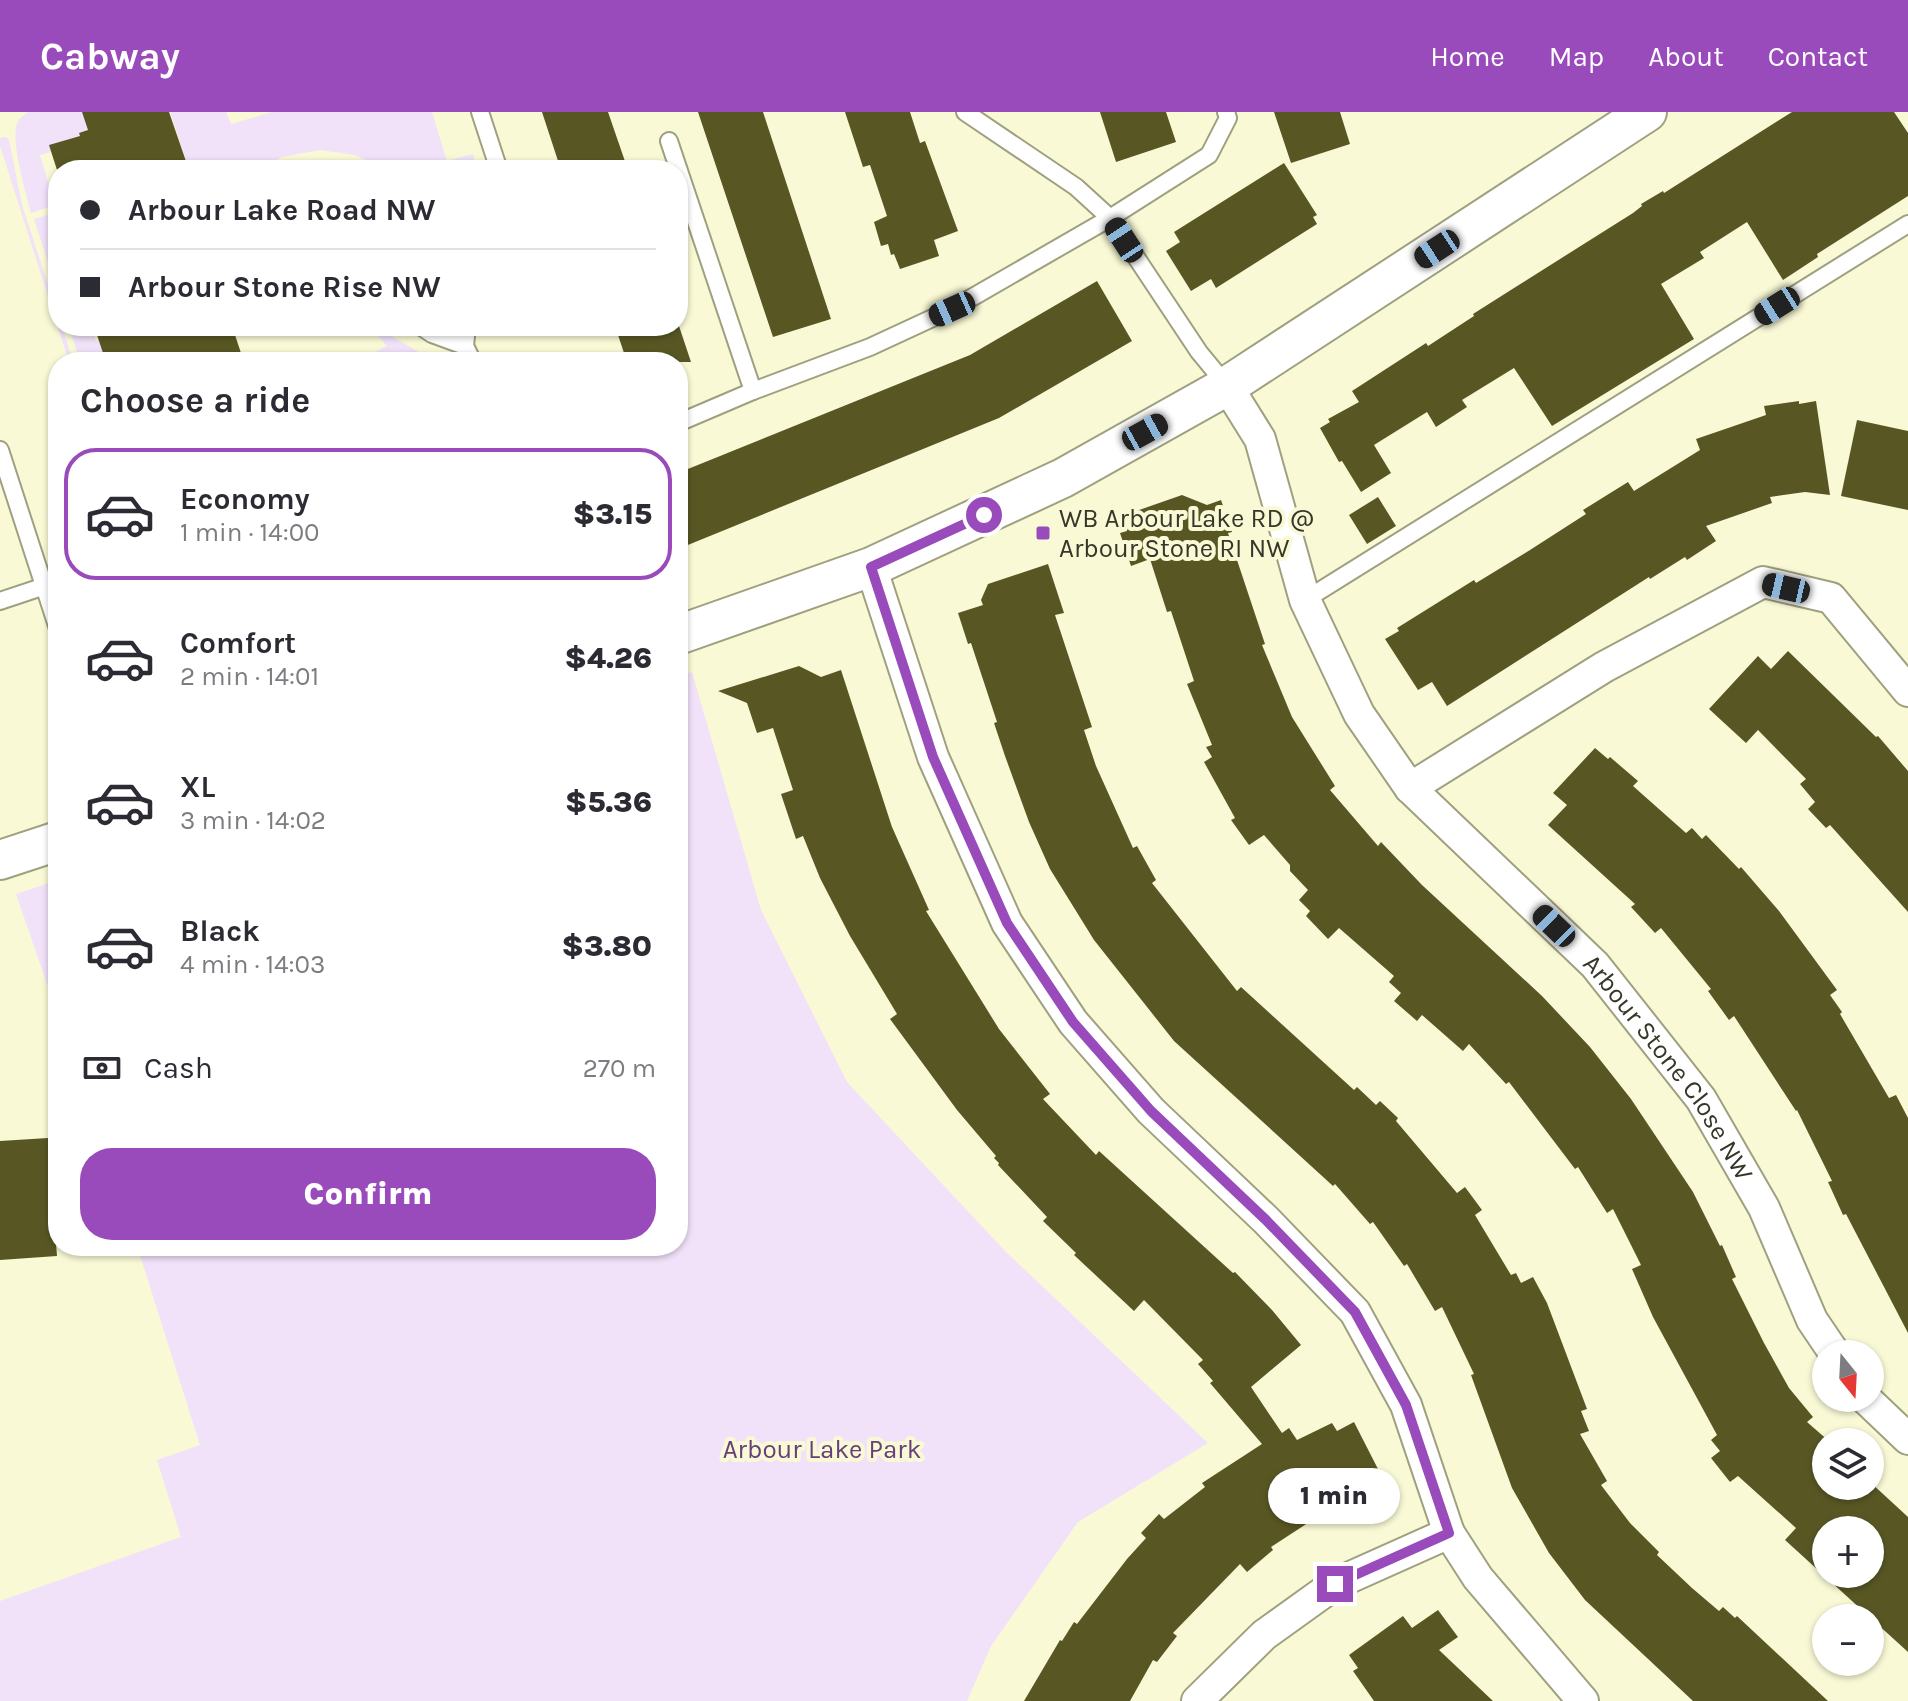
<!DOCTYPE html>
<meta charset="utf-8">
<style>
:root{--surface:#fff;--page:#f7f7f7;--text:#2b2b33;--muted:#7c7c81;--line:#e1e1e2;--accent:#994bbc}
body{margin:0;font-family:Karla,sans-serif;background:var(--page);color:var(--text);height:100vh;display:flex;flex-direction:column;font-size:30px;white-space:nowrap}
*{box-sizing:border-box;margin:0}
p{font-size:26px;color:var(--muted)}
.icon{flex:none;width:44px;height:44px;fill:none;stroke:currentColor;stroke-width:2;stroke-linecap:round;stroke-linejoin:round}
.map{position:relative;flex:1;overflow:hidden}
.sheet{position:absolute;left:48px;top:240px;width:640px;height:904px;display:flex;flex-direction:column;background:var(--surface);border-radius:32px;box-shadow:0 2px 6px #0004}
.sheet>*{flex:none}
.hud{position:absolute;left:48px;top:48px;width:640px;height:176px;border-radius:32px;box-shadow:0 2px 6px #0004;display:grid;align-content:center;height:176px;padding:0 32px;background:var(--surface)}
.needle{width:52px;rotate:162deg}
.buttons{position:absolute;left:1812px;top:1228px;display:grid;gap:16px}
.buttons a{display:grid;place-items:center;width:72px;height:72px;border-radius:50%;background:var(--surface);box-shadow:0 2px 6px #0004;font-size:40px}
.end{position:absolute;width:36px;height:36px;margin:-18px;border:10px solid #994bbc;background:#fff;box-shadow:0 0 0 4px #fff}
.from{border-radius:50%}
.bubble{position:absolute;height:56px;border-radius:28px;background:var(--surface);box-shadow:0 2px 6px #0004;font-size:26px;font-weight:800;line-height:56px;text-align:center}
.car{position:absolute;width:24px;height:48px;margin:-24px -12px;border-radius:10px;box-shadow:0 0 6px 2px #0007;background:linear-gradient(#222 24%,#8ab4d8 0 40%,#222 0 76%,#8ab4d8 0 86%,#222 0)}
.hud b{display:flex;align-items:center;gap:28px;height:76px;font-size:30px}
.hud b+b{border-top:2px solid var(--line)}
.hud i{width:20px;height:20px;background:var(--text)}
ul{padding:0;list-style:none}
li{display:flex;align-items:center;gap:24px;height:132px;margin:0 16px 12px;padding:0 16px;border:4px solid transparent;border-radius:32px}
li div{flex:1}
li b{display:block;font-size:30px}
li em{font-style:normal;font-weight:800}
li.active{border-color:var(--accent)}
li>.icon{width:72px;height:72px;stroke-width:1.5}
h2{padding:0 32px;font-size:36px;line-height:96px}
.pay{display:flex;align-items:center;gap:20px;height:88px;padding:0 32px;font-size:30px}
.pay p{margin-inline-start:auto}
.primary-button{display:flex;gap:16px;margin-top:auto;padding:16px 32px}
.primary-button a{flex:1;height:92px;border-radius:32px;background:var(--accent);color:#fff;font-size:32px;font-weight:800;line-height:92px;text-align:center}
header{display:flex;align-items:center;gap:48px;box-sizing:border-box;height:112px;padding:0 40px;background:var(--accent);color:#fff}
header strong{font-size:38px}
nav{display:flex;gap:44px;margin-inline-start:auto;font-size:28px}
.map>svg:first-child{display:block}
.green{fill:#f1e2fa}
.building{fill:#585724;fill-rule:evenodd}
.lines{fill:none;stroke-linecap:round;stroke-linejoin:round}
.service-casing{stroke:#9fa07f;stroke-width:20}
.minor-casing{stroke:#9fa07f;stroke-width:34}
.tertiary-casing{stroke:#9fa07f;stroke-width:42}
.service{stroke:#fff;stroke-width:16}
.minor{stroke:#fff;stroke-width:30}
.tertiary{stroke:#fff;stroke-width:38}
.route{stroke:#994bbc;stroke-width:10}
.poi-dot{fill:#994bbc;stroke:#f9f9d6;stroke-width:3}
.labels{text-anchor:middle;stroke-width:8;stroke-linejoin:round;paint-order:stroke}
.poi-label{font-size:26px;fill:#363629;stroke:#f9f9d6;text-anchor:start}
.street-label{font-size:26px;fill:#363629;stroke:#f9f9d6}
.park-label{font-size:26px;fill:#663f79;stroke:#f9f9d6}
</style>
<header>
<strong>Cabway</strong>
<nav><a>Home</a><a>Map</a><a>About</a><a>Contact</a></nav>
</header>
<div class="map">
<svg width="1908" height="1589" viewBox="0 0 1908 1589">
<rect width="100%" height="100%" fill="#f9f9d6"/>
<g class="green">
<path d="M28 0H97L84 5 88 18 79 21 80 24 50 33 51 40 40 43 55 93 31 101C26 82 9 25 18 9 20 6 25 2 28 0Z"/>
<path d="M157 0H226L231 12 272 0H432L447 49 473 42 476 58H386L355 43 320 38 282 45 257 58H189L170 0Z"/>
<path d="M4 25 8 26 10 33 22 93 58 203V214H62L73 250H69L0 34V26Z"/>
<path d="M57 100 58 103V182L34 107Z"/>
<path d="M69 214 97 215V218L93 220 96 229 99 228 106 250H80Z"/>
<path d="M370 214H374L436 250H355L387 234Z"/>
<path d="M692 560 761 798 847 970 1005 1139 1208 1331 1078 1410 991 1534 967 1589H0V1489L181 1425 157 1348 200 1333 137 1134H678V564Z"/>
<path d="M58 768V904L16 782Z"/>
</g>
<g class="building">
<path d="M82 0H169L189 58H57L49 33 80 24 79 21 88 18Z"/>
<path d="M542 0H608L628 58H561Z"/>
<path d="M698 0H763L831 207 773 225Z"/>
<path d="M845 0H910L920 31 925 29 958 119 934 128 939 144 900 157 894 142 891 143 888 132 881 134 874 110 887 104 870 53 863 55Z"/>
<path d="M1100 0H1166L1176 30 1116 50Z"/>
<path d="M1274 0H1340L1350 32 1291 51Z"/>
<path d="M1792 0H1894L1908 21V84L1817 142 1818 145 1783 168 1747 110 1700 140 1704 146 1661 172 1694 227 1552 314 1514 256 1462 288 1467 295 1436 315 1427 300 1374 333 1391 361 1361 380 1342 349 1339 350 1320 316 1330 310 1328 307 1359 290 1352 279 1423 233 1426 231 1428 234 1474 204 1473 202 1514 176 1633 101 1642 94 1641 92 1663 79 1664 81Z"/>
<path d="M1284 51 1317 103 1313 105 1317 112 1216 176 1211 167 1191 179 1166 139 1180 130 1174 120Z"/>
<path d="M1097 169 1132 229 999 306 678 437V361L970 243Z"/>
<path d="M94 214H232L244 250H106Z"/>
<path d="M615 214H679L691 250H627Z"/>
<path d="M1799 289V292L1816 289 1830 383 1805 380 1770 385 1772 391 1706 414 1716 429 1687 448 1685 445 1650 467 1649 465 1447 594 1432 570 1418 578 1385 527 1399 519 1397 516 1474 468 1476 471 1530 438 1586 402 1583 398 1628 370 1634 379 1700 338 1696 327 1766 303 1764 294Z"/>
<path d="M1857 308 1908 319V398L1841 384Z"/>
<path d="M1182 383 1207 393 1221 388 1232 420 1228 421 1265 532 1262 533 1292 605 1335 674 1330 678 1378 734 1381 730 1422 773 1542 884 1590 935 1631 987 1693 1080 1720 1134 1722 1133 1736 1165 1732 1167 1764 1231 1789 1276 1813 1305 1807 1310 1830 1330H1826V1374H1870V1370L1908 1405V1540L1785 1428 1796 1416 1738 1364 1730 1370 1711 1346 1720 1339 1711 1328 1717 1323 1653 1205 1632 1157 1641 1153 1613 1097 1607 1101 1578 1055 1575 1057 1509 970 1506 972 1469 932 1463 939 1422 903 1417 909 1394 889 1401 881 1389 870 1394 864 1339 816 1328 827 1306 804 1310 799 1299 788 1308 778 1290 759V753L1264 723 1249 733 1231 708 1235 706 1204 650 1212 645 1206 635 1212 633 1187 572 1194 569 1171 499 1167 500 1150 447 1131 454 1120 421 1127 419 1122 404ZM1826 1418H1870V1462H1826Z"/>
<path d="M1378 385 1396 414 1367 432 1349 403Z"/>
<path d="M1048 452 1064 501 1055 503 1092 615 1084 618 1096 654 1133 736 1137 734 1156 768 1152 771 1237 879 1241 875 1354 978 1357 975 1376 993 1380 989 1398 1006 1396 1009 1457 1081 1465 1075 1482 1098 1475 1103 1511 1163 1516 1161 1521 1171 1533 1165 1547 1191 1587 1297 1581 1299 1589 1319 1580 1322 1607 1369 1601 1373 1630 1411 1659 1440 1657 1443 1692 1476 1719 1499 1723 1495 1735 1506 1737 1504 1828 1589H1693L1585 1488 1549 1441 1512 1376 1471 1263 1474 1262 1442 1195 1435 1199 1407 1152 1404 1154 1373 1110 1370 1112 1335 1072 1333 1074 1174 929 1094 828 1050 757 1029 710 1005 644 994 611 997 610 971 531 968 532 958 501 983 493 981 488 988 472Z"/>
<path d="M1788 539 1876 625 1878 624 1908 659V800L1830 713 1826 716 1808 697 1815 690 1800 672 1806 667 1758 618 1746 631 1709 597 1758 544 1771 557Z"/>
<path d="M799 554 821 565 841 558 892 715 929 798 926 799 999 917 1050 982 1043 987 1096 1043 1099 1039 1233 1161 1235 1160 1272 1198 1301 1233 1251 1275 1282 1321 1289 1316 1297 1328 1332 1311 1337 1319 1354 1310 1379 1359 1366 1366 1375 1385 1345 1400 1340 1390 1271 1435 1273 1438 1247 1460 1240 1452 1173 1521 1177 1524 1157 1550 1153 1548 1130 1589H1024L1060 1528 1062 1529 1074 1510 1077 1512 1127 1447 1146 1426 1141 1421 1159 1402 1164 1407 1205 1375 1202 1371 1262 1332 1210 1271 1213 1269 1198 1252 1203 1248 1144 1188 1134 1199 1074 1143 1076 1141 1043 1109 1047 1105 998 1053 999 1051 994 1046 996 1044 957 998 890 907 897 902 850 824 820 766 803 724 796 727 781 682 793 678 773 616 757 621 747 591 718 579Z"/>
<path d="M1595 636 1608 647 1610 645 1638 669 1633 674 1686 721 1692 716 1702 727 1706 723 1739 757 1741 755 1779 799 1837 878 1830 883 1842 900 1840 902 1889 986 1896 983 1908 1006V1221L1846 1102 1843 1103 1828 1070 1832 1069 1797 998 1796 999 1734 904 1729 908 1708 879 1711 877 1661 816 1655 821 1631 795 1635 792 1548 713 1567 693 1553 681Z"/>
<path d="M48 1026 57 1144 0 1148V1029Z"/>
<path d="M1438 1498 1458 1525 1439 1538 1493 1589H1374L1353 1559 1358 1556 1349 1543 1403 1504 1412 1516Z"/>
</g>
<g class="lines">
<defs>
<g id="service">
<path d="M480 0 499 58"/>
<path d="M965 0 1076 75 1110 106 1199 240 1227 274"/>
<path d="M669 29 753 279 870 235 952 197 1110 106 1209 43 1228 6 1226 0"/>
<path d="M420 214 432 222 465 234 473 250"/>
<path d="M465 234 467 214"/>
<path d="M678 311 753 279"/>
<path d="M0 338 58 517"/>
<path d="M1305 488 1908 112"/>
<path d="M0 489 45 474"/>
</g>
<g id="minor">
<path id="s1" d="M1227 274 1260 327 1305 488 1359 602 1410 676 1595 853 1701 987 1764 1096 1812 1208 1835 1242"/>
<path d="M871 455 933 645 1007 811 1073 910 1151 999 1266 1108 1355 1200 1406 1293 1449 1421 1478 1466 1583 1589"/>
<path d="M1410 676 1604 555 1763 470 1831 486 1908 579"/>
<path d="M1865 1286 1908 1327"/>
<path d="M1197 1589 1264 1523 1335 1472 1449 1421"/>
</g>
<g id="tertiary">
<path d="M678 523 871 455 1063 366 1227 274 1647 0"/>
<path d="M0 748 58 729"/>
</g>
</defs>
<use href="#service" class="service-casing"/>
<use href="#minor" class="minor-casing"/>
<use href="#tertiary" class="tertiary-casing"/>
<use href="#service" class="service"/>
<use href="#minor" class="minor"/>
<use href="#tertiary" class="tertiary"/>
</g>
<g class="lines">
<path class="route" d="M984 403 871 455 933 645 1007 811 1073 910 1151 999 1266 1108 1355 1200 1406 1293 1449 1421 1335 1472"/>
</g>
<rect class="poi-dot" x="1035" y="413" width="16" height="16" rx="4"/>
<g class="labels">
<g class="poi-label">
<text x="1059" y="415">WB Arbour Lake RD @<tspan x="1059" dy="30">Arbour Stone RI NW</tspan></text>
</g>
<g class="street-label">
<text dy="9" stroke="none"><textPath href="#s1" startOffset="828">Arbour Stone Close NW</textPath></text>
</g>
<g class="park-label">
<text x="822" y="1346">Arbour Lake Park</text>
</g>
</g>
</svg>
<div class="buttons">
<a><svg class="needle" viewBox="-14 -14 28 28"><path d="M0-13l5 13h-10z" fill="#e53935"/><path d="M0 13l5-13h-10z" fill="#7c7c81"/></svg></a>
<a><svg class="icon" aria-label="layers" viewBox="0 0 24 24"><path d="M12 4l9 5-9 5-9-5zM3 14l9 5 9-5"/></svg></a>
<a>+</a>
<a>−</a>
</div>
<i class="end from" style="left:984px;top:403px"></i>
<i class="end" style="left:1335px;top:1472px"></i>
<div class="bubble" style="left:1268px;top:1356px;width:132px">1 min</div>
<i class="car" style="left:1124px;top:128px;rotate:327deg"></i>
<i class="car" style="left:1437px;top:137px;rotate:237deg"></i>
<i class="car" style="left:1777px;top:194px;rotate:238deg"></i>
<i class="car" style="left:952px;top:197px;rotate:246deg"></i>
<i class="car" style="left:1145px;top:320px;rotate:61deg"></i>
<i class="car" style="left:1786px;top:476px;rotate:283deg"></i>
<i class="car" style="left:1554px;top:814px;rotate:314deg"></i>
<div class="hud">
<b><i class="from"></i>Arbour Lake Road NW</b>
<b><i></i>Arbour Stone Rise NW</b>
</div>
<section class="sheet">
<h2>Choose a ride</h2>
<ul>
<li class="active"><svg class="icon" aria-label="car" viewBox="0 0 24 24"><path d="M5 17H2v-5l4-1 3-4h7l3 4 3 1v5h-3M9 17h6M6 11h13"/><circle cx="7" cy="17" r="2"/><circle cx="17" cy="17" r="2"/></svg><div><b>Economy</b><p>1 min · 14:00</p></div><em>$3.15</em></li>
<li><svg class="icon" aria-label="car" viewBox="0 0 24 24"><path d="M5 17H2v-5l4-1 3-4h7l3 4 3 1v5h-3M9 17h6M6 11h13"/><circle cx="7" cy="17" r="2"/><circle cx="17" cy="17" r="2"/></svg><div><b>Comfort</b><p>2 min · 14:01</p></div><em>$4.26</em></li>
<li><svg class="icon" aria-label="car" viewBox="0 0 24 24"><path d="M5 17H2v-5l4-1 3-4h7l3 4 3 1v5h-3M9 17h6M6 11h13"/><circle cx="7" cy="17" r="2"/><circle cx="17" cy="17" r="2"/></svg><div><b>XL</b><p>3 min · 14:02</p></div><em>$5.36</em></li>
<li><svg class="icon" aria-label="car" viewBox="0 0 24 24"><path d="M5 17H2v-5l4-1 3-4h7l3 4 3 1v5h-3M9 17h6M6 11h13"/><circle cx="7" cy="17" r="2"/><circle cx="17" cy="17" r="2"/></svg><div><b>Black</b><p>4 min · 14:03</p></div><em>$3.80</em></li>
</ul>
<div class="pay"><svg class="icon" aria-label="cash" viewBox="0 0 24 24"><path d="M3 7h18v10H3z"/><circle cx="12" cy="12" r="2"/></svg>Cash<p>270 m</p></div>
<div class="primary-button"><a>Confirm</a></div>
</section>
</div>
